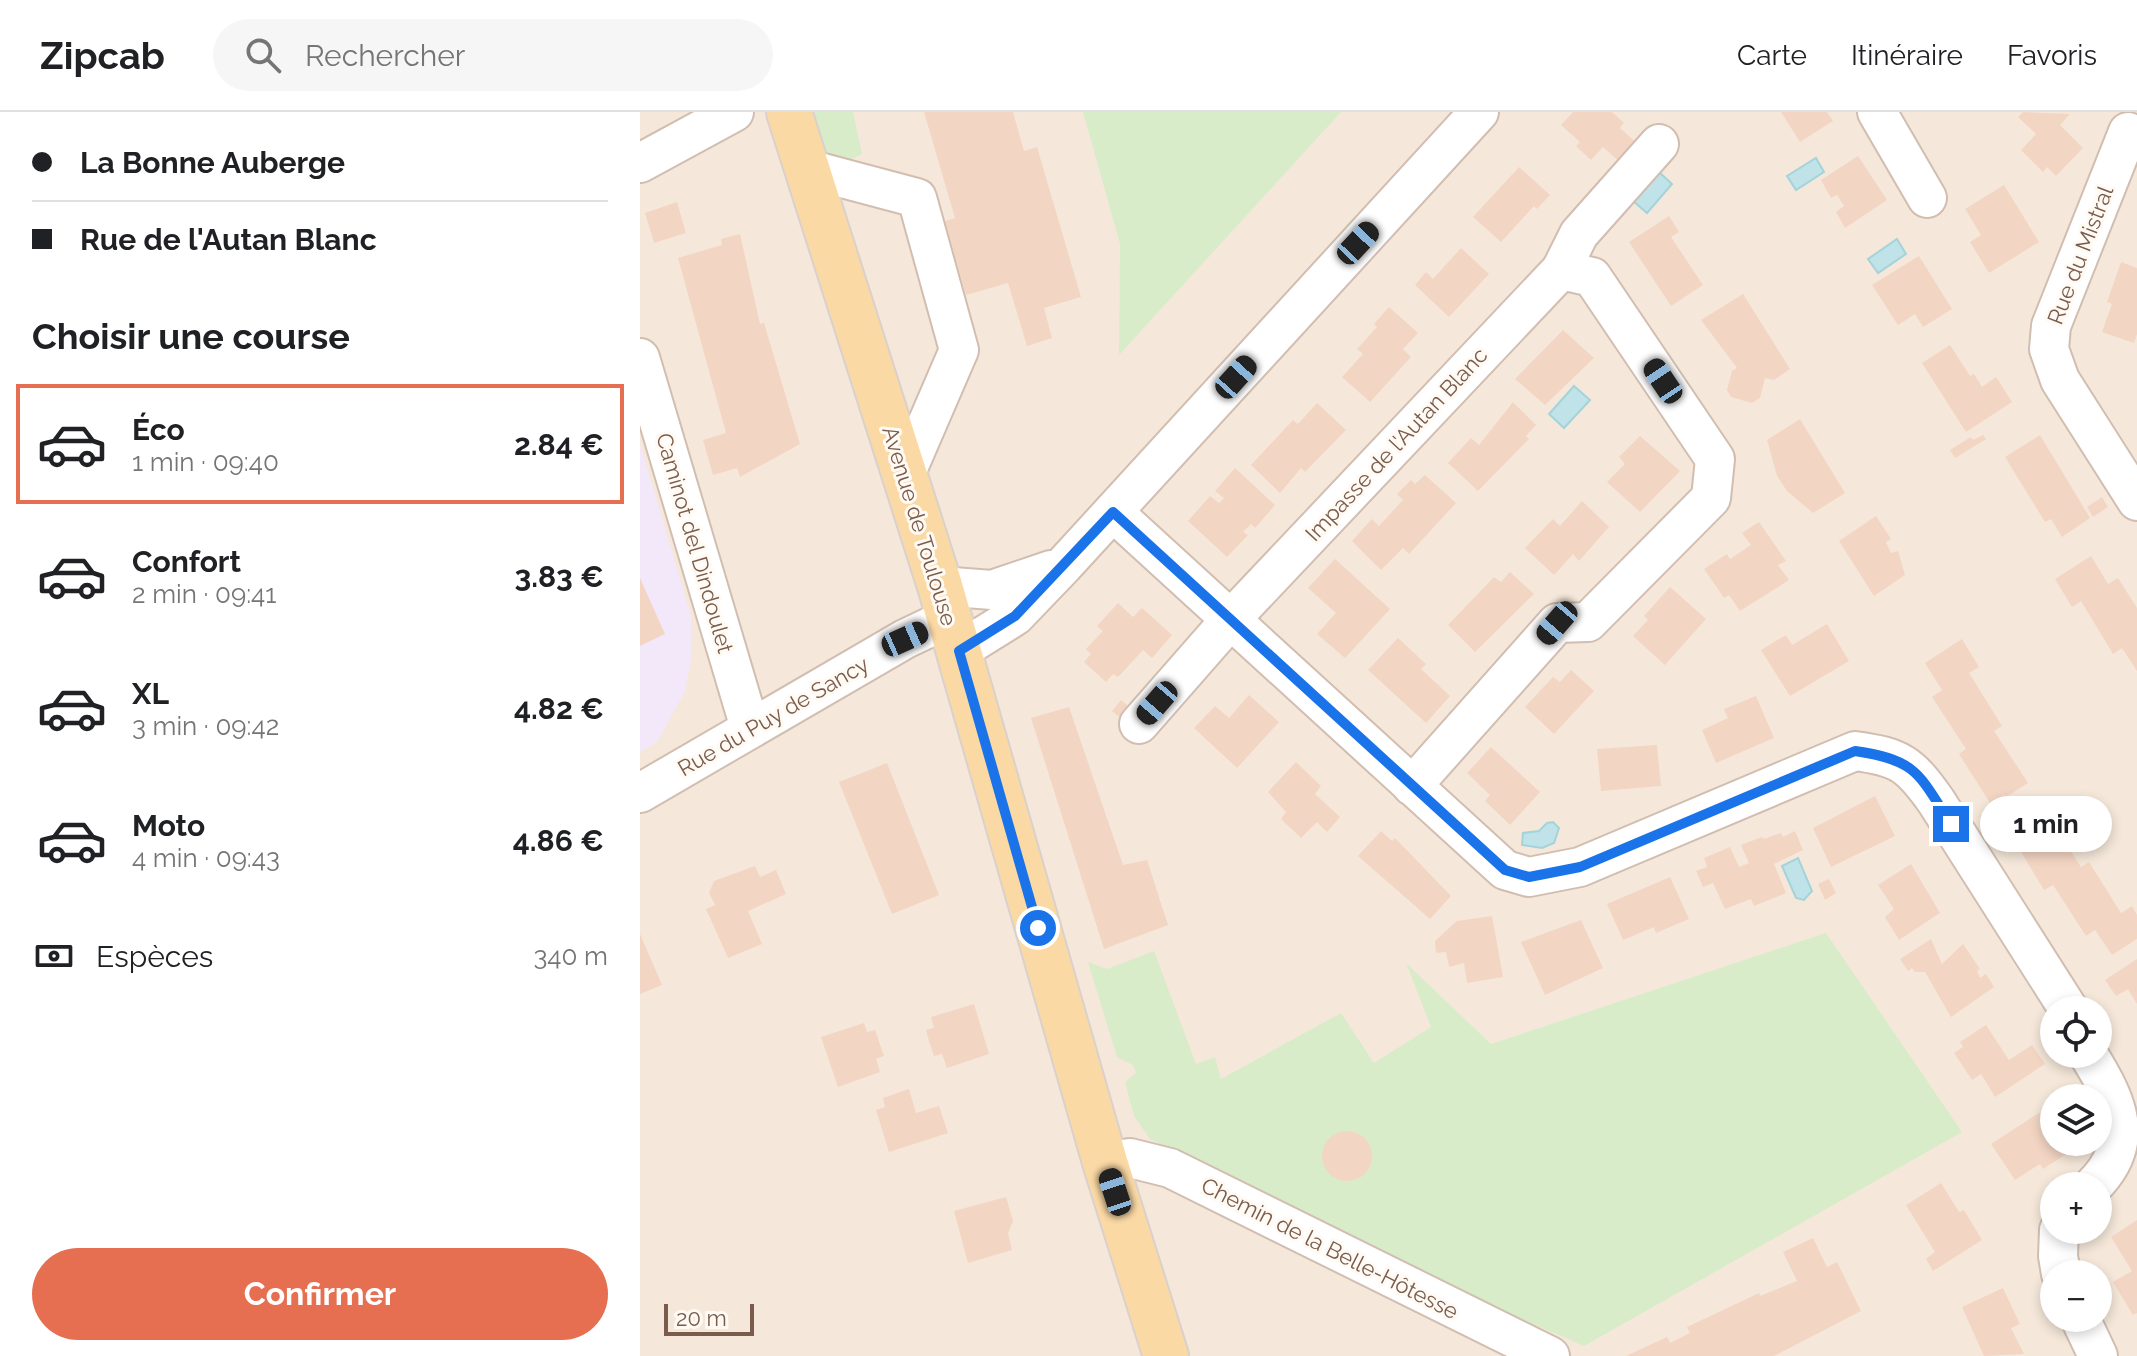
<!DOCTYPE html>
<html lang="fr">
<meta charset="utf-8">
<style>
:root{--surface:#fff;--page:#f6f6f6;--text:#202124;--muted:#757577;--line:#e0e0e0;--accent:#e76f51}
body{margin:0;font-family:Raleway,sans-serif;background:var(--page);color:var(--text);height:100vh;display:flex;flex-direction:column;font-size:30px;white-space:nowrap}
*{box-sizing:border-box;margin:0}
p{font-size:26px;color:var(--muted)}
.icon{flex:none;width:44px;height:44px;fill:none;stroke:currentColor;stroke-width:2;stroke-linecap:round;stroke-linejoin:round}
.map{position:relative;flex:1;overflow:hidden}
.drawer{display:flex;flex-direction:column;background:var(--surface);width:640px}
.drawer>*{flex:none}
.top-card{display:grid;align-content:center;height:176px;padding:0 32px;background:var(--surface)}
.buttons{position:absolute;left:1400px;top:884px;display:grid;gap:16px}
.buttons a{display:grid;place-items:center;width:72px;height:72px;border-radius:50%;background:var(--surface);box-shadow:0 4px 12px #0003;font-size:40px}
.scale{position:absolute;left:24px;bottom:20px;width:90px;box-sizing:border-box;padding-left:8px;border:4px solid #7a5c4d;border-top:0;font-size:22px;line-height:28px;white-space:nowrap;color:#7a5c4d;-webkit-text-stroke:6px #fffaf3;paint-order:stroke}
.end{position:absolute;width:36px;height:36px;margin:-18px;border:10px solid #1a73e8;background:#fff;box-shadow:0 0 0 4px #fff}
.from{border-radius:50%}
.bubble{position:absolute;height:56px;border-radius:28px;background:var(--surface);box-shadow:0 4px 12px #0003;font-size:26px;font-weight:700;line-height:56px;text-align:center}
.car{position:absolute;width:24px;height:48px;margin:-24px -12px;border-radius:10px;box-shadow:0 0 6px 2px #0007;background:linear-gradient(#222 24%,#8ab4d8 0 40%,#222 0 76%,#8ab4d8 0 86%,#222 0)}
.top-card b{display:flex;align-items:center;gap:28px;height:76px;font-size:30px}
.top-card b+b{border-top:2px solid var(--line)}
.top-card i{width:20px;height:20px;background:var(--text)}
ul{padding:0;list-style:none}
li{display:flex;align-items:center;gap:24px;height:120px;margin:0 16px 12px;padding:0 16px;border:4px solid transparent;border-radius:0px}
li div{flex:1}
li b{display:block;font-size:30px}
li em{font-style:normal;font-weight:700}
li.current{border-color:var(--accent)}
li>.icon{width:72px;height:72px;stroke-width:1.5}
h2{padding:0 32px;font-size:36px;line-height:96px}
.pay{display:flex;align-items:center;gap:20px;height:88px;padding:0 32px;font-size:30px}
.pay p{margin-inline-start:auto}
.cta{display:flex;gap:16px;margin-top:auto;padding:16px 32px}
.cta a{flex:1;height:92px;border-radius:48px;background:var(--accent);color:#fff;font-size:32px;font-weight:700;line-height:92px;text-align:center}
header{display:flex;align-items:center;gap:48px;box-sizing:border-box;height:112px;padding:0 40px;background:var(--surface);border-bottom:2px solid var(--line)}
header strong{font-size:38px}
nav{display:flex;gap:44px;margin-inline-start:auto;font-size:28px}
.search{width:560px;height:72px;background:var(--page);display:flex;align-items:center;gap:20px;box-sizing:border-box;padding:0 28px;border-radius:44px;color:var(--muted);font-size:30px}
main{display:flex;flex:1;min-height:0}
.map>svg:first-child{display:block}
.residential{fill:#f5e8da;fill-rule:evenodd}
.education{fill:#f3e8fa}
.green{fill:#d8ecc9}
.water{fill:#bfe3e8;stroke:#a5d3da;stroke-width:2}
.building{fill:#f3d5c3}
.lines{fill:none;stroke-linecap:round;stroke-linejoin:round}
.minor-casing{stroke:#d1beb0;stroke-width:42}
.major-casing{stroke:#dad1cd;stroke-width:48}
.minor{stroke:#fff;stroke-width:38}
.major{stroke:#fbd9a5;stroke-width:44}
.route{stroke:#1a73e8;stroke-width:10}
.labels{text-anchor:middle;stroke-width:6;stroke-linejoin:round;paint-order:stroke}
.street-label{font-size:22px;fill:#7a5c4d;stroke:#fffaf3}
</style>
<header>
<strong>Zipcab</strong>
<div class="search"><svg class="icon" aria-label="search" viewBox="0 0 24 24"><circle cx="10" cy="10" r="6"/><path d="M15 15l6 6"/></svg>Rechercher</div>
<nav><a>Carte</a><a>Itinéraire</a><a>Favoris</a></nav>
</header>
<main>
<section class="drawer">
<div class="top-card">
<b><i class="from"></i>La Bonne Auberge</b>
<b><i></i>Rue de l'Autan Blanc</b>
</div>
<h2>Choisir une course</h2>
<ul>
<li class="current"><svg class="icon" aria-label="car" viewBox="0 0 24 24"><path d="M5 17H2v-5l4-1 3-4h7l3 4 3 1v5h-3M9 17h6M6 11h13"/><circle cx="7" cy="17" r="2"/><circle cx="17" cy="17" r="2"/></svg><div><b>Éco</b><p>1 min · 09:40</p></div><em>2.84 €</em></li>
<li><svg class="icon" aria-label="car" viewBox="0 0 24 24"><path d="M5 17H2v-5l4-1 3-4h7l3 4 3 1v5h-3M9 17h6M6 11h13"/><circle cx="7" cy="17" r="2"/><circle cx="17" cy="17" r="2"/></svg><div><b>Confort</b><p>2 min · 09:41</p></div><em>3.83 €</em></li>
<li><svg class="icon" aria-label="car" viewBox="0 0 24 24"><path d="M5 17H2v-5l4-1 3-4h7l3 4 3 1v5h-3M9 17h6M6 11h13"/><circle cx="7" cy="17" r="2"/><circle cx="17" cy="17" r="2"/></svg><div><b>XL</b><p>3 min · 09:42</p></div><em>4.82 €</em></li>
<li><svg class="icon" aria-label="car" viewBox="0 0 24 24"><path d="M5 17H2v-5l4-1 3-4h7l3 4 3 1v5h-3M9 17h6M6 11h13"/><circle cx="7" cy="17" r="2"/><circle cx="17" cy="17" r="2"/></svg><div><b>Moto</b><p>4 min · 09:43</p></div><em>4.86 €</em></li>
</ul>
<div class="pay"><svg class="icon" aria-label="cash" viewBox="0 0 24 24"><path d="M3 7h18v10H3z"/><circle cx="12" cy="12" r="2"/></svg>Espèces<p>340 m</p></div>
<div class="cta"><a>Confirmer</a></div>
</section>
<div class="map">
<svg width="1497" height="1244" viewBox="0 0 1497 1244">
<rect width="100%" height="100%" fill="#fdf6ec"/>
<path class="residential" d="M0 0H1497V1244H0ZM1414 898H1458V942H1414ZM1414 986H1458V1030H1414ZM1414 1074H1458V1118H1414ZM1414 1162H1458V1206H1414Z"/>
<path class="education" d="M0 332 51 504V548L45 579 17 630 0 640Z"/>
<g class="green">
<path d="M166 0H213L222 42 184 61Z"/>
<path d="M443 0H701L479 243 480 132Z"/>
<path d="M1186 821 1322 1020 944 1234 838 1188 510 1027 494 1004 485 970 496 961 493 953 477 945 448 850 467 857 514 839 556 952 575 945 581 967 701 901 734 951 791 915 766 851 851 932Z"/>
</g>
<g class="water">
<path d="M1176 46 1184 60 1156 78 1147 64Z"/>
<path d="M1019 60 1032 72 1007 101 993 89Z"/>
<path d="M1257 127 1266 142 1238 161 1228 147Z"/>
<path d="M934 274 950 288 924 316 909 302Z"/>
<path d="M907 711 913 710 919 716 914 731 902 736 882 733 883 721 899 719Z"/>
<path d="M1158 746 1172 779 1164 788 1156 786 1142 754Z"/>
</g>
<g class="building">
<path d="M284 0H373L384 39 397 35 441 185 404 196 412 226 387 234 368 171 326 183 305 109 315 106Z"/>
<path d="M933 0H972L984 11 980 16 1001 35 984 54 963 35 951 48 936 34 940 30 921 13Z"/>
<path d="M1141 0H1187L1193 9 1160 30Z"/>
<path d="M1383 0 1430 2 1420 13 1443 36 1416 64 1407 55 1403 60 1381 38 1396 22 1378 5Z"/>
<path d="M1218 44 1247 88 1205 116 1196 100 1204 94 1197 83 1191 86 1181 68Z"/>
<path d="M879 55 910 83 897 97 894 94 861 130 833 105Z"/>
<path d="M1364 73 1399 130 1349 161 1330 130 1341 123 1325 97Z"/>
<path d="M37 90 46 121 14 131 5 101Z"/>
<path d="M1029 104 1039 120 1031 125 1063 173 1031 194 989 130Z"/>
<path d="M100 122 120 212 124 211 160 332 100 365 97 356 73 363 63 328 86 321 38 146 82 133 81 127Z"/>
<path d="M821 136 849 162 809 205 775 173 786 160 793 167Z"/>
<path d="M1279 144 1312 197 1283 215 1275 202 1258 213 1232 173Z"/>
<path d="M1481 150 1497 156V222L1494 231 1462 220 1472 192 1467 190Z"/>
<path d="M1103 182 1150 257 1134 268 1125 266 1120 286 1112 291 1091 285 1087 278 1092 259 1097 256 1061 208Z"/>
<path d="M749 195 778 221 763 237 771 245 730 290 702 265 723 242 717 237 737 215 734 212Z"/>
<path d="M923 218 954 246 905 293 875 267Z"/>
<path d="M1310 233 1330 264 1334 262 1342 275 1356 265 1372 290 1326 320 1282 251Z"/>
<path d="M873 290 896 313 886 324 889 327 838 379 808 351 831 326 839 333Z"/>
<path d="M677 291 706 318 665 360 661 356 640 381 611 353 653 308 658 312Z"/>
<path d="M1160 307 1205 381 1173 401 1147 379 1137 364 1127 328Z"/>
<path d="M1343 323 1346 327 1315 346 1310 338 1331 325 1333 328Z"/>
<path d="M1400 323 1450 406 1422 425 1411 407 1405 410 1365 345Z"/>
<path d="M1000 324 1040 359 1000 400 967 370 985 352 979 345Z"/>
<path d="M595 356 635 393 615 416 611 412 603 420 608 423 587 445 548 409 570 384 579 391 584 386 575 379Z"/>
<path d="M785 363 816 391 769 442 763 436 741 458 712 429 732 407 739 414 763 388 757 382 771 368 775 372Z"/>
<path d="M1462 385 1468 395 1453 405 1447 395Z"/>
<path d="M942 389 969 415 939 449 933 442 914 463 885 436 913 407 920 414Z"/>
<path d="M1236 404 1251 427 1246 430 1251 441 1258 439 1265 463 1234 484 1199 429Z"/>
<path d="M1119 410 1146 449 1138 453 1149 468 1100 499 1089 483 1084 486 1064 457 1087 442 1090 447 1111 433 1102 421Z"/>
<path d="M1451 444 1468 472 1478 466 1497 496V559L1482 536 1473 542 1441 489 1432 495 1415 467Z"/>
<path d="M695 447 750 497 705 546 677 522 696 501 668 476Z"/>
<path d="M870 460 894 482 835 540 808 513 854 465 861 470Z"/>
<path d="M0 466 25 522 0 534Z"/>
<path d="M1030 475 1066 507 1025 553 993 524 1008 508 1004 504Z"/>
<path d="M478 491 493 505 502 496 532 523 512 546 503 538 478 565 473 562 466 570 444 550 451 542 446 537 463 519 457 514Z"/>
<path d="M1187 512 1209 549 1150 584 1121 538 1146 523 1152 533Z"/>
<path d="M758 526 786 552 781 557 810 584 786 611 728 558Z"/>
<path d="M1322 527 1339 555 1329 561 1362 614 1354 619 1388 671 1352 694 1319 642 1326 637 1292 585 1302 578 1285 551Z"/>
<path d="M931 558 954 579 914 622 885 595 913 565 920 570Z"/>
<path d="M609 583 639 610 597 656 554 616 575 594 589 606Z"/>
<path d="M1116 584 1134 626 1076 651 1062 618 1088 606 1084 597Z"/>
<path d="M481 588 493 598 484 609 472 599Z"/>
<path d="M429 595 483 753 507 748 528 813 464 837 391 606Z"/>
<path d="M1017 633 1021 674 961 679 957 637Z"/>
<path d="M851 635 900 680 870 713 845 689 850 683 827 661Z"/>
<path d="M656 650 681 674 675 682 700 705 687 720 677 710 661 726 641 707 646 700 628 680Z"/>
<path d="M247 651 299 783 252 802 199 670Z"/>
<path d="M1235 684 1255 724 1191 755 1173 716Z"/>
<path d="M1407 703 1441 755 1449 750 1481 801 1492 794 1497 803V827L1472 843 1455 818 1446 824 1413 773 1404 778 1372 725Z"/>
<path d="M741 719 752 729 755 726 811 784 790 807 718 744Z"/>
<path d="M1155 719 1163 738 1134 752 1146 781 1114 794 1111 787 1085 797 1073 771 1063 775 1056 759 1067 755 1064 746 1090 735 1099 755 1109 751 1101 733 1122 725 1124 727 1141 721 1143 725Z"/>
<path d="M1271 752 1300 801 1259 828 1245 805 1254 797 1238 773Z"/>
<path d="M115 754 120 765 136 758 146 782 108 799 122 832 88 846 66 797 75 793 69 781 74 769Z"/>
<path d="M1030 765 1049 807 1016 821 1014 815 983 828 967 792Z"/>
<path d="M1189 767 1196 781 1185 788 1178 772Z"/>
<path d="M852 804 863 865 827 871 824 851 809 855 806 840 796 841 795 829 817 809Z"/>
<path d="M941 808 963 856 905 883 881 830Z"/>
<path d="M0 822 22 873 0 882Z"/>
<path d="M1291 827 1302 852 1323 832 1340 857 1337 859 1340 866 1346 862 1354 875 1311 905 1285 860H1275L1272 856 1268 859 1260 847Z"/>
<path d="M1497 847V892L1488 877 1476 884 1465 868Z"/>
<path d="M334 892 349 942 307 956 302 942 294 944 289 929 286 918 294 916 291 905Z"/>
<path d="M224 911 227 920 235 918 244 944 236 947 240 960 198 975 181 925Z"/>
<path d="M1346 913 1369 948 1392 933 1405 952 1355 985 1341 962 1332 968 1314 941 1323 935 1320 930Z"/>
<path d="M269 977 276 1001 299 994 308 1021 249 1040 236 998 245 995 243 986Z"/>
<path d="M1408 995 1414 1004V1030H1431L1435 1036 1403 1057 1400 1052 1375 1068 1351 1032Z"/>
<circle cx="707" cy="1044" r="25"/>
<path d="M1301 1071 1319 1100 1324 1098 1342 1128 1293 1159 1286 1147 1295 1140 1266 1093Z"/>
<path d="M366 1085 373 1109 368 1121 372 1138 328 1151 314 1099Z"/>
<path d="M1497 1108V1201L1493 1203 1473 1170 1492 1159 1471 1125Z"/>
<path d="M1173 1126 1187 1155 1197 1150 1221 1199 1134 1244H986L1027 1225 1030 1231 1050 1221 1047 1215 1119 1181 1120 1184 1157 1169 1143 1140Z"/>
<path d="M1363 1176 1380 1212 1371 1216 1384 1242 1344 1244 1322 1195Z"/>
</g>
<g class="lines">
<defs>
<g id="minor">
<path d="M1237 0 1287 86"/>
<path d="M1488 20 1411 214 1409 237 1420 268 1497 389"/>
<path d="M0 51 94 0"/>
<path d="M168 57 277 86 319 238 265 363"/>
<path d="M921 158 939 122 1019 32"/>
<path d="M0 246 110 616"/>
<path d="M473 400 865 758 889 765 940 755 1215 639C1260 645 1270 652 1296 689L1429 898"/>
<path d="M300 474 352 478 411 458"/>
<path d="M319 539 375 504 424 453 839 0"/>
<path d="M499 612 591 507 921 158 952 165 1075 347 1071 386 948 510 917 511 772 674"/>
<path d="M0 681 265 527 309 506"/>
<path d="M1448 942C1478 990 1497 1030 1453 1074"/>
<path d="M465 1050 490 1046 530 1056 910 1244"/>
<path d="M1419 1118 1418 1144 1421 1162"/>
<path d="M1440 1206 1458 1244"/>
</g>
<path id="major" d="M149 0 300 474 465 1050 526 1244"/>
</defs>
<use href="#minor" class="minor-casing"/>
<use href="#major" class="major-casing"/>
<use href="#minor" class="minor"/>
<use href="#major" class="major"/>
</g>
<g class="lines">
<path class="route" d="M398 816 319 539 375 504 473 400 865 758 889 765 940 755 1215 639C1277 648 1279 662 1311 712"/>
</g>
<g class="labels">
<g class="street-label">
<text transform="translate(1440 143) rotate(-69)" y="8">Rue du Mistral</text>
<text transform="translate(756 332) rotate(-47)" y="8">Impasse de l'Autan Blanc</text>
<text transform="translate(280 414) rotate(73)" y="8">Avenue de Toulouse</text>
<text transform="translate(55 431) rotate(74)" y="8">Caminot del Dindoulet</text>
<text transform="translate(133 604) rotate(-30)" y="8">Rue du Puy de Sancy</text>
<text transform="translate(690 1136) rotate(27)" y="8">Chemin de la Belle-Hôtesse</text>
</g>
</g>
</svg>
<div class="buttons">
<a><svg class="icon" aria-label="locate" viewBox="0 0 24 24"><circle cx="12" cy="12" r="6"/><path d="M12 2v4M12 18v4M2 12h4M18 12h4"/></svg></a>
<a><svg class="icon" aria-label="layers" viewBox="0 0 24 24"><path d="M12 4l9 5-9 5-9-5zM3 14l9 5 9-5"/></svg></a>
<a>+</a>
<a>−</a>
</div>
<div class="scale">20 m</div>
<i class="end from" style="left:398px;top:816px"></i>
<i class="end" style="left:1311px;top:712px"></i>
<div class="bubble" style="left:1340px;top:684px;width:132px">1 min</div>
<i class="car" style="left:718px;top:131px;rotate:43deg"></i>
<i class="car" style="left:596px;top:265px;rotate:42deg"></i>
<i class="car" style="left:1023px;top:269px;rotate:326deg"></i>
<i class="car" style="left:917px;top:511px;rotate:221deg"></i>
<i class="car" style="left:265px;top:527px;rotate:66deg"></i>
<i class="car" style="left:517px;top:591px;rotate:221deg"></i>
<i class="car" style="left:475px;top:1080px;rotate:342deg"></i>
</div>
</main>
